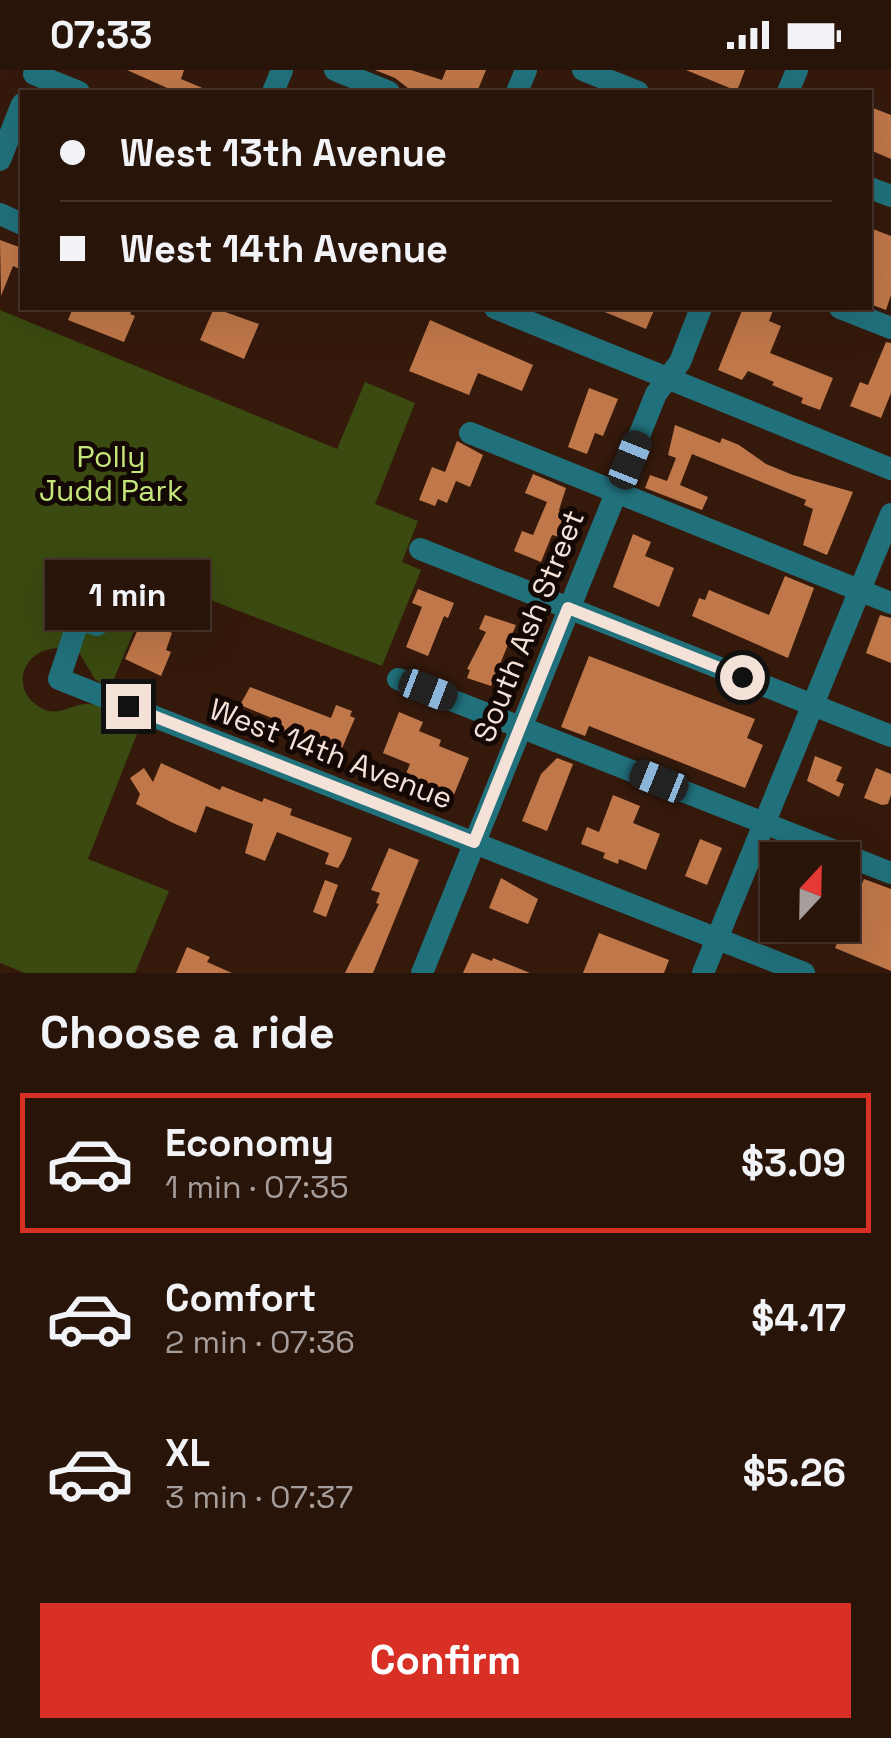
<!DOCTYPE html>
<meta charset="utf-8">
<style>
:root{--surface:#281409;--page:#342117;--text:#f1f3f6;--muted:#a59e9c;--line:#44332a;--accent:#d93025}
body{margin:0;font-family:"Space Grotesk",sans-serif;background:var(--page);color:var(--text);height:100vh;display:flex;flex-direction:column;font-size:38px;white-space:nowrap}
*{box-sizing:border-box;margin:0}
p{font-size:32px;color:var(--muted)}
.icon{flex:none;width:55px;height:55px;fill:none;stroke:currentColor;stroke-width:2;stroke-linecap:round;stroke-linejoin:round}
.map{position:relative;height:903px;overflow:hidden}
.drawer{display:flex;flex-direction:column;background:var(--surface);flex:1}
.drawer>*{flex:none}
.hud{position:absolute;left:20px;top:20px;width:852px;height:220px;border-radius:0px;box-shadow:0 10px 40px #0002,0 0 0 2px var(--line);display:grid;align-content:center;height:220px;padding:0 40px;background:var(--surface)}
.needle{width:65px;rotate:22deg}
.fabs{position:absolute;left:760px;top:772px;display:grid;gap:20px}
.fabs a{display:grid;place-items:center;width:100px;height:100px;border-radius:0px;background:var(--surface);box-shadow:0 10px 40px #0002,0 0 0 2px var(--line);font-size:50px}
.end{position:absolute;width:45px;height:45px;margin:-22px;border:12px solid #f4e1d8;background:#111;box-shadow:0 0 0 5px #111}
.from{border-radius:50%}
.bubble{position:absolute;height:70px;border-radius:0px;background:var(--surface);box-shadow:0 10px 40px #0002,0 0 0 2px var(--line);font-size:32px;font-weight:800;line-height:70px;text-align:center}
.car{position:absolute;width:30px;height:60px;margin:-30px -15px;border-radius:12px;box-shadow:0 0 8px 2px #0007;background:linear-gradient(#222 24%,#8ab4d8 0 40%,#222 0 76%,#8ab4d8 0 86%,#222 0)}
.hud b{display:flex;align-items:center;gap:35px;height:95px;font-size:38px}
.hud b+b{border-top:2px solid var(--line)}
.hud i{width:25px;height:25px;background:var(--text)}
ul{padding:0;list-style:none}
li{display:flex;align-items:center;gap:30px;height:140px;margin:0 20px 15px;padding:0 20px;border:5px solid transparent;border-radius:0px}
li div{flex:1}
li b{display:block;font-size:38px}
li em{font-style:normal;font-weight:800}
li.current{border-color:var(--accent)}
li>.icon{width:90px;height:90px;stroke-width:1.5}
h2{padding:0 40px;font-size:45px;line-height:120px}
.cta{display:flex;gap:20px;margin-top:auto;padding:20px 40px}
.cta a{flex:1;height:115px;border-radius:0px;background:var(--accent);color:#fff;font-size:40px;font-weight:800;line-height:115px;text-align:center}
.status{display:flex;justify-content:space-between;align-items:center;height:70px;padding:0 50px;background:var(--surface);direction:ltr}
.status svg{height:28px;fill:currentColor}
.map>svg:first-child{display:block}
.green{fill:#3a4a10}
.building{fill:#c07749}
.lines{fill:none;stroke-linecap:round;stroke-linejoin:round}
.minor{stroke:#21717c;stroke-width:22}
.route{stroke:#f4e1d8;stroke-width:12}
.labels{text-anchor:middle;stroke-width:10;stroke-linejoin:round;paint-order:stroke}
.park-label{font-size:30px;fill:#c5e67a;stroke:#140804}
.street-label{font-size:30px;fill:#f4e1d8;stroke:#140804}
</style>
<div class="status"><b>07:33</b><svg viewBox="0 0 49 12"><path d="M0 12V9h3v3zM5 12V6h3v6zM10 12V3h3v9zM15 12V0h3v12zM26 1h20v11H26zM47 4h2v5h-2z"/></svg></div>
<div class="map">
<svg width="891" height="903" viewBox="0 0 891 903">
<rect width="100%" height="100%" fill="#351a0c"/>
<path class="green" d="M0 240 337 379 365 312 415 333 375 434 418 451 402 492 421 500 382 596 156 509 110 618 95 609 78 581C26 565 3 619 43 639 60 647 72 633 89 634 106 635 126 646 142 651L88 789 169 821 135 903H25L0 893Z"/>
<g class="building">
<path d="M127 0H184L181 9 212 22H176Z"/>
<path d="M375 0H411L442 10 446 0H486L477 22H413L395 8Z"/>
<path d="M686 0H745L737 21Z"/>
<path d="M873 38 891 45V89L870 80Z"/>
<path d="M870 158 891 166V225L886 240 870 234Z"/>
<path d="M0 170 22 178V200L13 196 1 226Z"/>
<path d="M73 238H133L130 244 135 246 124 272 68 250Z"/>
<path d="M214 238 259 254 244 289 200 270Z"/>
<path d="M595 238H655L646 259Z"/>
<path d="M743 238H774L769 251 781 256 770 283 833 308 820 340 801 333 803 328 772 315 774 312 748 301 742 310 718 300Z"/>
<path d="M430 250 533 295 522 321 478 303 469 325 409 301Z"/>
<path d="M886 272 891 273V323L881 348 850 336 860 312 868 315Z"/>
<path d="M589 318 618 329 603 366 595 363 587 384 568 377Z"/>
<path d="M675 355 720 373 722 368 739 375 766 394 793 405 853 422 827 485 803 475 813 439 804 435 806 430 692 384 680 415 708 427 702 440 645 418 650 405 667 411 676 388 668 385Z"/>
<path d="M457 371 483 385 470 417 456 411 447 433 438 429 435 436 419 430 432 397 445 402Z"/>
<path d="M533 404 566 418 559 440 572 448 564 468 552 465 541 492 514 481 522 461 533 465 547 432 525 423Z"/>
<path d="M633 464 651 472 645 486 674 498 659 537 613 517Z"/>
<path d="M785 506 814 518 788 588 692 546 699 528 705 530 709 520 769 545Z"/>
<path d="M418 519 454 533 448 548 444 546 428 586 406 577 422 537 412 533Z"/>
<path d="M485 545 516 555 491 616 467 608 470 600 467 599 486 562 479 559Z"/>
<path d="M880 545 891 548V593L866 583Z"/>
<path d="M142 550 172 563 166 580 171 582 161 606 125 589Z"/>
<path d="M589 586 755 649 747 668 763 675 745 718 589 656 585 666 561 657Z"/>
<path d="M250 617 331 648 336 635 352 641 350 646 355 648 340 683 268 658 272 648 240 635Z"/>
<path d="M399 642 423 652 419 661 441 670 439 676 469 688 453 727 405 706 410 694 383 683Z"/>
<path d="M815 686 842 697 836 711 844 714 839 727 807 711Z"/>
<path d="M557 688 573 694 547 761 522 751 541 704Z"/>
<path d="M161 693 220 720 222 716 262 732 264 728 292 739 290 745 352 768 344 788 338 798 325 794 329 783 277 762 265 791 245 783 253 754 206 736 196 763 173 753 136 734 140 724 130 708 144 698 153 712Z"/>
<path d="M876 698 891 704V725L888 734 882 735 864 728Z"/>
<path d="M613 725 640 736 633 753 660 764 646 800 619 789 618 794 603 788 605 783 581 774 587 757 599 762Z"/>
<path d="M700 769 722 778 707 815 685 806Z"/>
<path d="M389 778 419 790 373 903H345L379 834 376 833 380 823 371 820Z"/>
<path d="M501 808 538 829 528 854 489 838Z"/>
<path d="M864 809 891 819V901L835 878Z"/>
<path d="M325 810 338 815 326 847 313 842Z"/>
<path d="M599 863 669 890 664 903H583Z"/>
<path d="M187 877 210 887 207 892 232 903H176Z"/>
<path d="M472 883 492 891 493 888 530 903H463Z"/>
</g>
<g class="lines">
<g class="minor">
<path d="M335 0 389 22"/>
<path d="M583 0 638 22"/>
<path d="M34 4 79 22"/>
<path d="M273 22 282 0"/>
<path d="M517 22 526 0"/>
<path d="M788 22 797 0"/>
<path d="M0 90 22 34"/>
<path d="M870 118 891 126"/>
<path d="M0 144 22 154"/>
<path d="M495 238 891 399"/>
<path d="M840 238 891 258"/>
<path d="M470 363 891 533"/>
<path d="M420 479 891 666"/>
<path d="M97 555 79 549 59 609 804 903"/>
<path d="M398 609 891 803"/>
<path d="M422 903 656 324 680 292 701 238"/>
<path d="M703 903 891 444"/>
</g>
</g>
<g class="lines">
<path class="route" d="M128 636 474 772 568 538 742 607"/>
</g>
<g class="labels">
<g class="park-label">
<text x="111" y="397">Polly<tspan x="111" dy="34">Judd Park</tspan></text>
</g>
<g class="street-label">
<text transform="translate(529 556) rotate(-68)" y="10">South Ash Street</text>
<text transform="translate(331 684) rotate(21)" y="10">West 14th Avenue</text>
</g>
</g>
</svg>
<div class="fabs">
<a><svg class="needle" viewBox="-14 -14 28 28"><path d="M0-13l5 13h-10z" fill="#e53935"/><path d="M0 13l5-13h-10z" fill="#a59e9c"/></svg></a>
</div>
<i class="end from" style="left:742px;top:607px"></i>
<i class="end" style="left:128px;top:636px"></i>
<div class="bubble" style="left:45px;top:490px;width:165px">1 min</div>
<i class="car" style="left:630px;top:390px;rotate:22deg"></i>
<i class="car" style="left:428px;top:620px;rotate:111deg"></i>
<i class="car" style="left:659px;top:711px;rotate:292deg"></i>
<div class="hud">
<b><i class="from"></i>West 13th Avenue</b>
<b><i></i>West 14th Avenue</b>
</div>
</div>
<section class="drawer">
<h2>Choose a ride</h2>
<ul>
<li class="current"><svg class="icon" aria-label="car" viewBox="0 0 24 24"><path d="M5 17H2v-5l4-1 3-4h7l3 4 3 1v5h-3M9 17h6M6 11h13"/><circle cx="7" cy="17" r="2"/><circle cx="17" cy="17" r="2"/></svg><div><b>Economy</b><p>1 min · 07:35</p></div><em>$3.09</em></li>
<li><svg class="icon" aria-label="car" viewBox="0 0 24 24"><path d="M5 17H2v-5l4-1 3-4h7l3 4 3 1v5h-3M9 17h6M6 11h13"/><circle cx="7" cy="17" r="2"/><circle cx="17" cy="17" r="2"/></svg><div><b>Comfort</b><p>2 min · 07:36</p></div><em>$4.17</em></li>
<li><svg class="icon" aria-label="car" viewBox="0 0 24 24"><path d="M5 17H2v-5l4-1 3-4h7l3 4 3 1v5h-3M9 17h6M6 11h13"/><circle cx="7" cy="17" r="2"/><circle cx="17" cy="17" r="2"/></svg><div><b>XL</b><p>3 min · 07:37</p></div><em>$5.26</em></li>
</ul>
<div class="cta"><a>Confirm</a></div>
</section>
